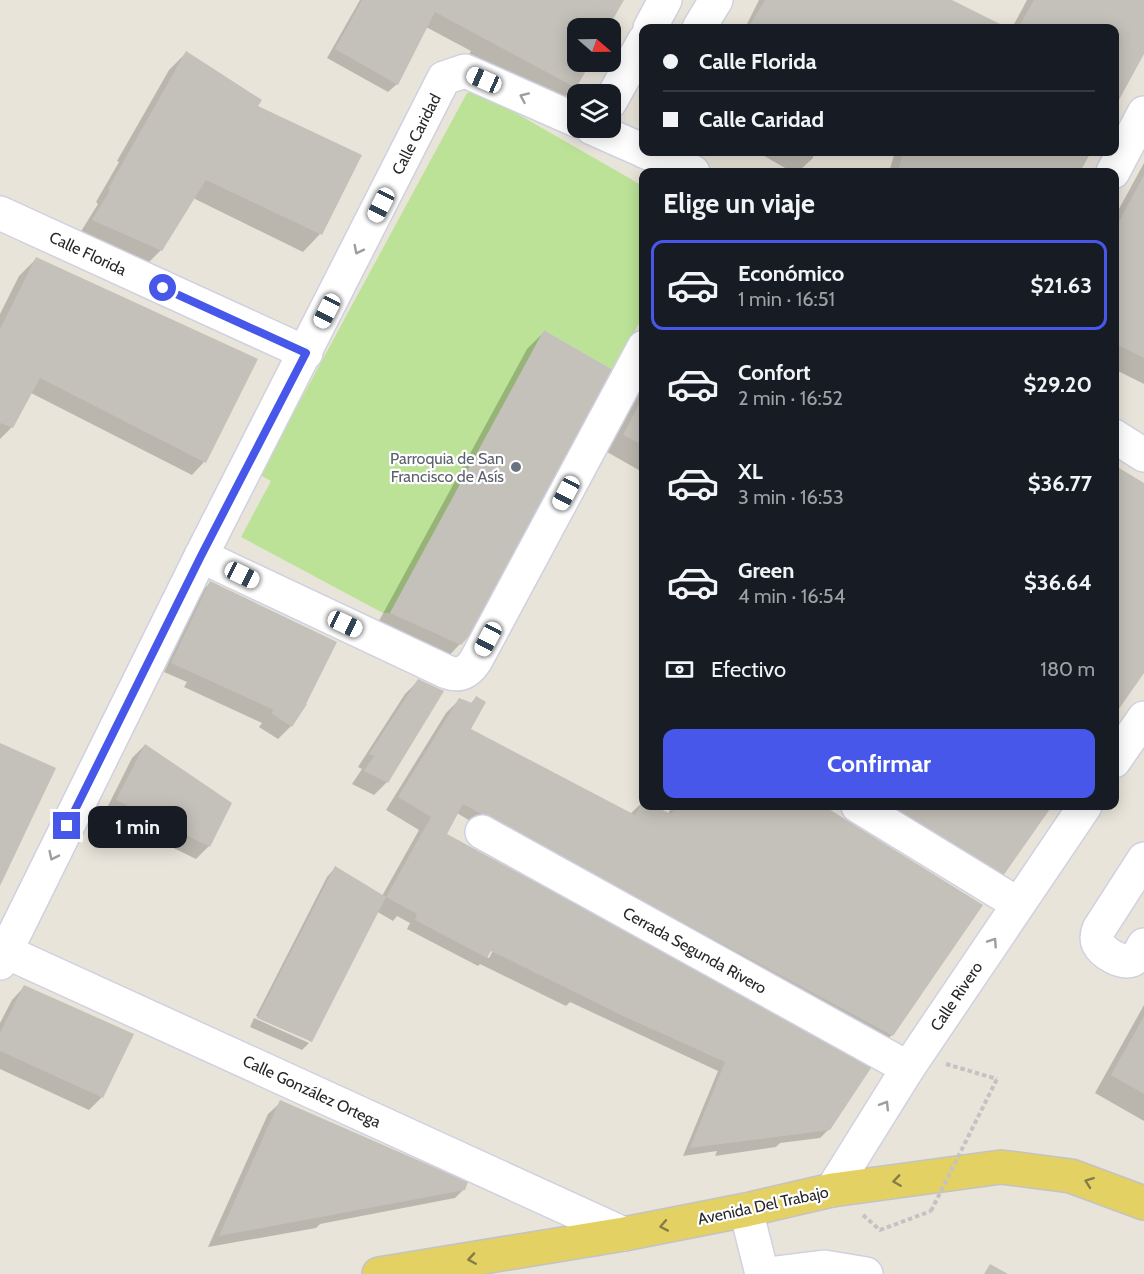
<!DOCTYPE html>
<html lang="es">
<meta charset="utf-8">
<style>
:root{--surface:#171b24;--page:#242831;--text:#f1f3f6;--muted:#9ea1a6;--line:#363941;--accent:#4657ea}
body{margin:0;font-family:Cabin,sans-serif;background:var(--page);color:var(--text);height:100vh;display:flex;flex-direction:column;font-size:22px;white-space:nowrap}
*{box-sizing:border-box;margin:0}
p{font-size:20px;color:var(--muted)}
.icon{flex:none;width:33px;height:33px;fill:none;stroke:currentColor;stroke-width:2;stroke-linecap:round;stroke-linejoin:round}
.map{position:relative;flex:1;overflow:hidden}
.drawer{position:absolute;left:639px;top:168px;width:480px;height:642px;display:flex;flex-direction:column;background:var(--surface);border-radius:12px;box-shadow:0 3px 15px #0003}
.drawer>*{flex:none}
.guide{position:absolute;left:639px;top:24px;width:480px;height:132px;border-radius:12px;box-shadow:0 3px 15px #0003;display:grid;align-content:center;height:132px;padding:0 24px;background:var(--surface)}
.needle{width:39px;rotate:110deg}
.buttons{position:absolute;left:567px;top:18px;display:grid;gap:12px}
.buttons a{display:grid;place-items:center;width:54px;height:54px;border-radius:12px;background:var(--surface);box-shadow:0 3px 15px #0003;font-size:30px}
.end{position:absolute;width:27px;height:27px;margin:-14px;border:8px solid #4657ea;background:#fff;box-shadow:0 0 0 3px #fff}
.from{border-radius:50%}
.bubble{position:absolute;height:42px;border-radius:12px;background:var(--surface);box-shadow:0 3px 15px #0003;font-size:20px;font-weight:700;line-height:42px;text-align:center}
.car{position:absolute;width:18px;height:36px;margin:-18px -9px;border-radius:8px;box-shadow:0 0 4px 2px #0007;background:linear-gradient(#fff 24%,#345 0 40%,#fff 0 76%,#345 0 86%,#fff 0)}
.guide b{display:flex;align-items:center;gap:21px;height:57px;font-size:22px}
.guide b+b{border-top:2px solid var(--line)}
.guide i{width:15px;height:15px;background:var(--text)}
ul{padding:0;list-style:none}
li{display:flex;align-items:center;gap:18px;height:90px;margin:0 12px 9px;padding:0 12px;border:3px solid transparent;border-radius:12px}
li div{flex:1}
li b{display:block;font-size:22px}
li em{font-style:normal;font-weight:700}
li.on{border-color:var(--accent)}
li>.icon{width:54px;height:54px;stroke-width:1.5}
h2{padding:0 24px;font-size:27px;line-height:72px}
.pay{display:flex;align-items:center;gap:15px;height:66px;padding:0 24px;font-size:22px}
.pay p{margin-inline-start:auto}
.action{display:flex;gap:12px;margin-top:auto;padding:12px 24px}
.action a{flex:1;height:69px;border-radius:12px;background:var(--accent);color:#fff;font-size:24px;font-weight:700;line-height:69px;text-align:center}
.map>svg:first-child{display:block}
.pitch{fill:#bce297}
.shadow{fill:#0003;fill-rule:evenodd}
.building{fill:#c4c1ba}
.lines{fill:none;stroke-linecap:round;stroke-linejoin:round}
.minor-casing{stroke:#d0d1e0;stroke-width:36}
.major-casing{stroke:#c3c3c3;stroke-width:36}
.path{stroke:#c3c3c3;stroke-width:4;stroke-dasharray:4.5 3;stroke-linecap:butt}
.minor{stroke:#fff;stroke-width:33}
.major{stroke:#e4d164;stroke-width:33}
.path-bridge{stroke:#c3c3c3;stroke-width:4;stroke-dasharray:4.5 3;stroke-linecap:butt}
.oneway{stroke:#9e9e9e}
.oneway2{stroke:#867c46}
.route{stroke:#4657ea;stroke-width:8}
.worship-dot{fill:#6b7280;stroke:#fff;stroke-width:2}
.labels{text-anchor:middle;stroke-width:4.5;stroke-linejoin:round;paint-order:stroke}
.street-label{font-size:16px;fill:#282828;stroke:#fff}
.worship-label{font-size:16px;fill:#5b616d;stroke:#fff;text-anchor:end}
</style>
<div class="map">
<svg width="1144" height="1274" viewBox="0 0 1144 1274">
<rect width="100%" height="100%" fill="#e9e4da"/>
<path class="pitch" d="M479 92 643 186V315L615 371 544 330 390 613H383L241 537 271 481 260 475 467 93Z"/>
<g class="shadow">
<path d="M360 0H622L607 28H578V62H589L575 87 558 104 468 56 471 51 426 27 397 84 388 92 327 58Z"/>
<path d="M759 0H949L1005 28H745Z"/>
<path d="M1027 0H1144V51L1114 28H1012Z"/>
<path d="M186 53 256 107 360 156 320 234 303 252 193 198 161 250 148 263 80 233 98 204 96 202 119 162 117 161 169 70Z"/>
<path d="M757 152H814L813 158 798 172H792Z"/>
<path d="M895 152H1090L1078 172H889Z"/>
<path d="M1144 163V384L1114 369V218Z"/>
<path d="M36 259 204 462 192 475 31 393 11 428 0 439V314L19 276Z"/>
<path d="M544 332 460 644 443 662 374 630 527 349Z"/>
<path d="M644 381V473L607 452Z"/>
<path d="M210 583 291 726 278 739 259 727 262 723 184 687 187 682 164 672 202 591Z"/>
<path d="M418 681 387 782 374 795 352 784 362 769 358 767 405 694Z"/>
<path d="M476 698 484 702 469 730 630 814 643 802 644 806H650L667 815 673 806H821L981 905 892 1035 879 1048 805 1008 807 1003 737 965 733 969 635 916 637 911 614 898 610 903 566 880 569 874 500 837 503 832 481 820 477 825 457 813 443 841 447 836 871 1065 829 1129 820 1138 780 1143 776 1147 715 1156 717 1151 683 1156 718 1071 570 1002 566 1006 480 964 478 966 407 929 410 923 397 916 393 921 376 911 310 1042V1040L256 1016 327 877 335 868 382 896 419 830 386 810 446 713 459 700 470 704ZM520 894H523L489 958 487 957ZM826 1045H830L821 1058 819 1056Z"/>
<path d="M145 745 209 846 196 859 104 814 132 758Z"/>
<path d="M856 806H1051L1002 875Z"/>
<path d="M24 987 102 1097 89 1110 0 1069V1023L12 1000Z"/>
<path d="M1144 1005V1121L1095 1093Z"/>
<path d="M254 1018 309 1043 302 1050 250 1027Z"/>
<path d="M281 1102 464 1189 455 1198 320 1224 316 1228 208 1247 268 1114Z"/>
</g>
<g class="building">
<path d="M362 0H624L608 28H578V62H591L576 88 435 12 398 85 335 49Z"/>
<path d="M765 0H952L1008 28H875L857 25 850 28H748Z"/>
<path d="M1034 0H1144V54L1114 109V28H1018Z"/>
<path d="M186 51 262 100 258 106 362 155 322 235 206 180 162 251 92 220 110 190 108 189Z"/>
<path d="M903 152H1091L1080 172H898Z"/>
<path d="M1144 175V358L1114 343V231Z"/>
<path d="M36 257 258 359 206 463 40 378 13 428 0 423V329Z"/>
<path d="M544 330 615 371 512 564 469 636 461 645 390 613Z"/>
<path d="M644 395V446L623 435Z"/>
<path d="M1114 465 1144 483V673L1114 716Z"/>
<path d="M210 581 337 642 306 704H307L292 727 271 713 274 710 171 663Z"/>
<path d="M418 679 444 691 388 783 364 771 374 756 369 754Z"/>
<path d="M476 696 486 702 471 729 635 815 644 799V806H654L671 814 677 806H824L983 905 893 1036 463 804 447 834 873 1065 830 1130 690 1148 725 1062 623 1016 491 951 487 958 415 920 417 914 386 897 312 1042 257 1018 335 866 386 897 431 817 398 797 459 698 472 703Z"/>
<path d="M0 743 56 768 0 886Z"/>
<path d="M145 744 232 803 210 847 116 800Z"/>
<path d="M889 806H1052L1003 876Z"/>
<path d="M24 985 134 1034 103 1098 0 1051V1033Z"/>
<path d="M1144 1016V1094L1111 1075Z"/>
<path d="M280 1100 468 1182 465 1190 219 1236Z"/>
<path d="M990 1264 1008 1274H984Z"/>
</g>
<g class="lines">
<defs>
<g id="minor">
<path d="M650 28 665 0"/>
<path d="M699 28 716 0"/>
<path d="M610 102 644 41"/>
<path d="M592 128 644 151"/>
<path d="M646 152 693 172"/>
<path d="M1113 172 1144 113"/>
<path d="M0 213 306 353"/>
<path d="M1114 436 1144 455"/>
<path d="M201 556 447 672C461 677 469 671 476 660L644 347"/>
<path d="M1114 761 1144 718"/>
<path d="M858 806 1018 904"/>
<path d="M482 832 908 1068"/>
<path d="M1144 859 1099 929C1097 934 1096 938 1098 943 1103 953 1121 964 1132 960 1138 957 1141 950 1144 945"/>
<path d="M0 949 624 1234"/>
<path d="M0 963 201 556 444 78 465 71 578 121"/>
<path d="M832 1190 908 1068 1085 806"/>
<path d="M746 1210 762 1274"/>
<path d="M768 1274 824 1267 866 1274"/>
</g>
<path id="major" d="M379 1274 624 1234 746 1210 832 1190 1001 1167 1071 1176 1144 1203"/>
</defs>
<use href="#minor" class="minor-casing"/>
<use href="#major" class="major-casing"/>
<g class="path">
<path d="M946 1064 997 1079"/>
<path d="M863 1215 880 1230 931 1211"/>
</g>
<use href="#minor" class="minor"/>
<use href="#major" class="major"/>
<path class="path-bridge" d="M931 1211 997 1079"/>
</g>
<defs><path id="oneway-chevron" d="M-2-3.5L2.5 0L-2 3.5" fill="none" stroke-width="1.6" stroke-linecap="round" stroke-linejoin="round" transform="scale(1.5)"/></defs>
<g class="oneway">
<use href="#oneway-chevron" transform="translate(524 97) rotate(-156)"/>
<use href="#oneway-chevron" transform="translate(358 250) rotate(117)"/>
<use href="#oneway-chevron" transform="translate(53 856) rotate(116)"/>
<use href="#oneway-chevron" transform="translate(993 942) rotate(-56)"/>
<use href="#oneway-chevron" transform="translate(885 1105) rotate(-58)"/>
</g>
<g class="oneway2">
<use href="#oneway-chevron" transform="translate(897 1181) rotate(172)"/>
<use href="#oneway-chevron" transform="translate(1089 1182) rotate(-160)"/>
<use href="#oneway-chevron" transform="translate(664 1226) rotate(169)"/>
<use href="#oneway-chevron" transform="translate(472 1259) rotate(171)"/>
</g>
<g class="lines">
<path class="route" d="M67 826 201 556 306 353 163 288"/>
</g>
<circle class="worship-dot" cx="516" cy="467" r="6"/>
<g class="labels">
<g class="street-label">
<text transform="translate(416 134) rotate(-63)" y="6">Calle Caridad</text>
<text transform="translate(88 253) rotate(25)" y="6">Calle Florida</text>
<text transform="translate(695 950) rotate(29)" y="6">Cerrada Segunda Rivero</text>
<text transform="translate(956 996) rotate(-56)" y="6">Calle Rivero</text>
<text transform="translate(312 1091) rotate(25)" y="6">Calle González Ortega</text>
<text transform="translate(763 1205) rotate(-12)" y="6">Avenida Del Trabajo</text>
</g>
<g class="worship-label">
<text x="504" y="464">Parroquia de San<tspan x="504" dy="18">Francisco de Asís</tspan></text>
</g>
</g>
</svg>
<div class="buttons">
<a><svg class="needle" viewBox="-14 -14 28 28"><path d="M0-13l5 13h-10z" fill="#e53935"/><path d="M0 13l5-13h-10z" fill="#9ea1a6"/></svg></a>
<a><svg class="icon" aria-label="layers" viewBox="0 0 24 24"><path d="M12 4l9 5-9 5-9-5zM3 14l9 5 9-5"/></svg></a>
</div>
<i class="end from" style="left:163px;top:288px"></i>
<i class="end" style="left:67px;top:826px"></i>
<div class="bubble" style="left:88px;top:806px;width:99px">1 min</div>
<i class="car" style="left:484px;top:80px;rotate:294deg"></i>
<i class="car" style="left:381px;top:205px;rotate:207deg"></i>
<i class="car" style="left:327px;top:311px;rotate:207deg"></i>
<i class="car" style="left:566px;top:493px;rotate:208deg"></i>
<i class="car" style="left:242px;top:575px;rotate:116deg"></i>
<i class="car" style="left:345px;top:624px;rotate:115deg"></i>
<i class="car" style="left:488px;top:639px;rotate:208deg"></i>
<div class="guide">
<b><i class="from"></i>Calle Florida</b>
<b><i></i>Calle Caridad</b>
</div>
<section class="drawer">
<h2>Elige un viaje</h2>
<ul>
<li class="on"><svg class="icon" aria-label="car" viewBox="0 0 24 24"><path d="M5 17H2v-5l4-1 3-4h7l3 4 3 1v5h-3M9 17h6M6 11h13"/><circle cx="7" cy="17" r="2"/><circle cx="17" cy="17" r="2"/></svg><div><b>Económico</b><p>1 min · 16:51</p></div><em>$21.63</em></li>
<li><svg class="icon" aria-label="car" viewBox="0 0 24 24"><path d="M5 17H2v-5l4-1 3-4h7l3 4 3 1v5h-3M9 17h6M6 11h13"/><circle cx="7" cy="17" r="2"/><circle cx="17" cy="17" r="2"/></svg><div><b>Confort</b><p>2 min · 16:52</p></div><em>$29.20</em></li>
<li><svg class="icon" aria-label="car" viewBox="0 0 24 24"><path d="M5 17H2v-5l4-1 3-4h7l3 4 3 1v5h-3M9 17h6M6 11h13"/><circle cx="7" cy="17" r="2"/><circle cx="17" cy="17" r="2"/></svg><div><b>XL</b><p>3 min · 16:53</p></div><em>$36.77</em></li>
<li><svg class="icon" aria-label="car" viewBox="0 0 24 24"><path d="M5 17H2v-5l4-1 3-4h7l3 4 3 1v5h-3M9 17h6M6 11h13"/><circle cx="7" cy="17" r="2"/><circle cx="17" cy="17" r="2"/></svg><div><b>Green</b><p>4 min · 16:54</p></div><em>$36.64</em></li>
</ul>
<div class="pay"><svg class="icon" aria-label="cash" viewBox="0 0 24 24"><path d="M3 7h18v10H3z"/><circle cx="12" cy="12" r="2"/></svg>Efectivo<p>180 m</p></div>
<div class="action"><a>Confirmar</a></div>
</section>
</div>
